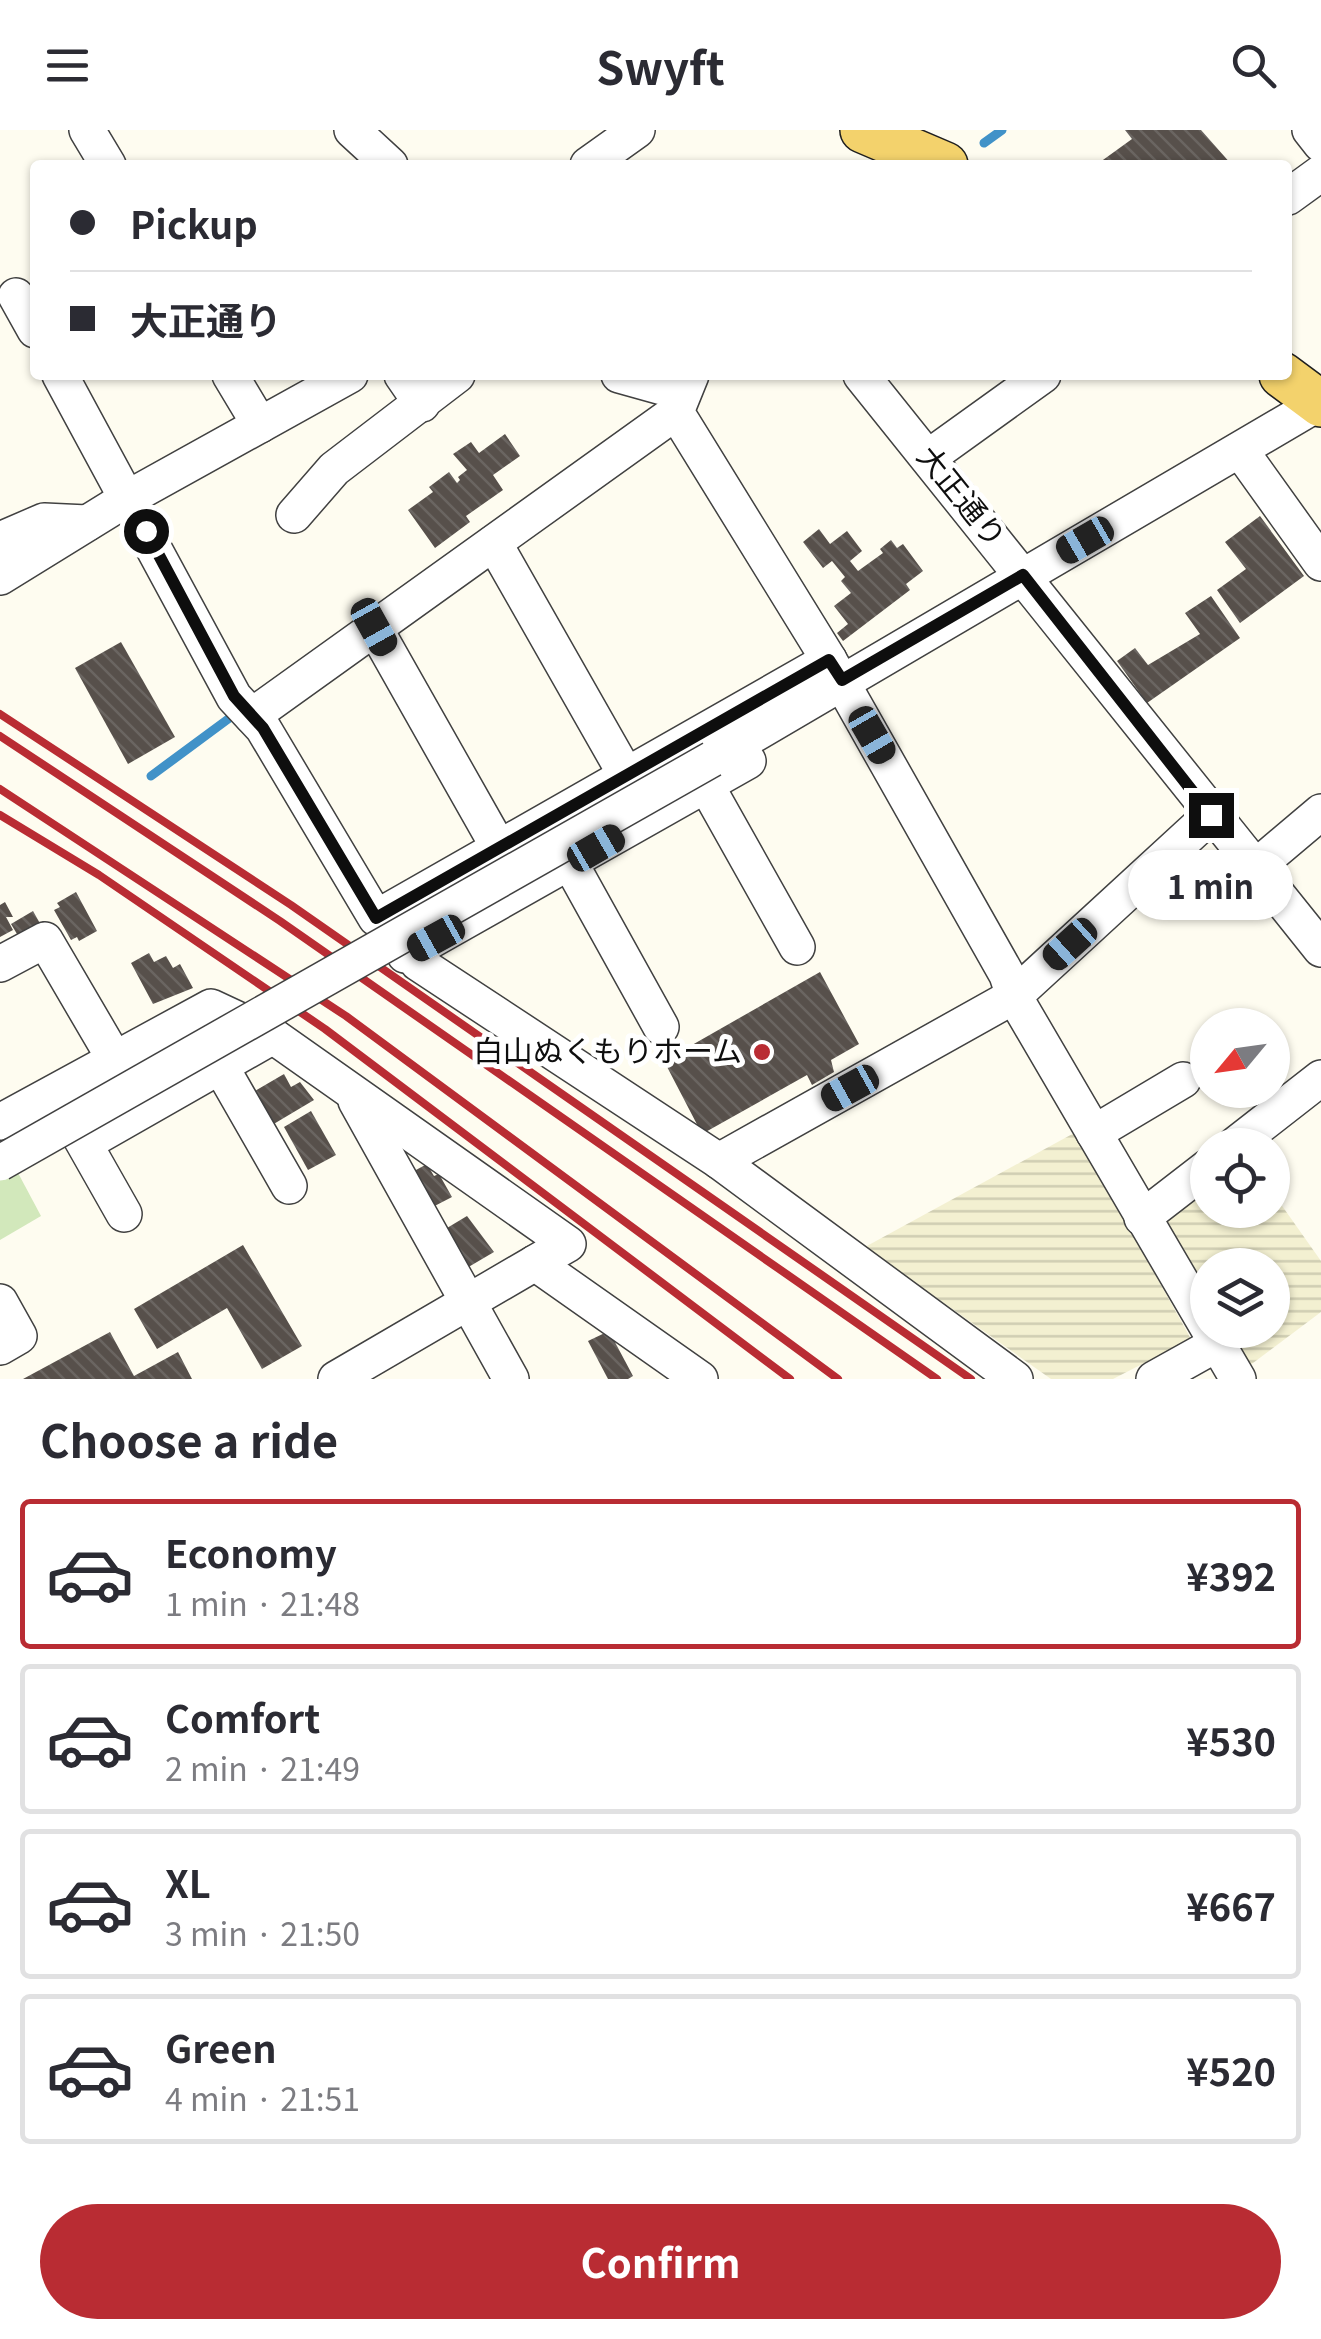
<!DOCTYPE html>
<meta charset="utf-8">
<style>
:root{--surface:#fff;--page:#f7f7f7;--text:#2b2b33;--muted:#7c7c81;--line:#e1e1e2;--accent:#b92c33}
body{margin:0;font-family:Georgia,"Noto Sans JP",serif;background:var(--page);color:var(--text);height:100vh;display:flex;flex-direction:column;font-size:38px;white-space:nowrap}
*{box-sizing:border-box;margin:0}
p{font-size:32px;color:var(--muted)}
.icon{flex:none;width:55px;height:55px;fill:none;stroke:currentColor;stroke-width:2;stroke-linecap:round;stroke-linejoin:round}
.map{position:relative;height:1249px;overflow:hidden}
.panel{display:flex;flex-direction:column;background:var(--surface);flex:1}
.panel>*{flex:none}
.banner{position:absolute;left:30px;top:30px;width:1262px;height:220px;border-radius:10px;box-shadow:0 2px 8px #0004;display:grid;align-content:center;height:220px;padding:0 40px;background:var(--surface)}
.needle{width:65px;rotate:241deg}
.controls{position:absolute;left:1190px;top:878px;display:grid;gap:20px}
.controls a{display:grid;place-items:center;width:100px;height:100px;border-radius:50%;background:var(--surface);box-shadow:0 2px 8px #0004;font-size:50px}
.end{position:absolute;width:45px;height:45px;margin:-22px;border:12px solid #0e0e0e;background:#fff;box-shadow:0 0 0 5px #fff}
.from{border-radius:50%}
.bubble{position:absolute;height:70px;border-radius:35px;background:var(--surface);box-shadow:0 2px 8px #0004;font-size:32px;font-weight:700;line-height:70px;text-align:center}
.car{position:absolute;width:30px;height:60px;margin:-30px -15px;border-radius:12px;box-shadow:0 0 8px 2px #0007;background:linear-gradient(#222 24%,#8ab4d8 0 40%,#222 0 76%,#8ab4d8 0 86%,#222 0)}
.banner b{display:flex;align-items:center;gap:35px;height:95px;font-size:38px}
.banner b+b{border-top:2px solid var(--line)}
.banner i{width:25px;height:25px;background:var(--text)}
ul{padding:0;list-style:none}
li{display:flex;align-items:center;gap:30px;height:150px;margin:0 20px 15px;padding:0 20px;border:5px solid var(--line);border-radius:10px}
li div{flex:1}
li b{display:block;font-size:38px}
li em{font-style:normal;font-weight:700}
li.selected{border-color:var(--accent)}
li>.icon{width:90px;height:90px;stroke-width:1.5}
h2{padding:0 40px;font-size:45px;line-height:120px}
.button{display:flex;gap:20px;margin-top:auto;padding:20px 40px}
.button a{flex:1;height:115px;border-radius:60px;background:var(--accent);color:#fff;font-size:40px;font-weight:700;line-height:115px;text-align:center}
header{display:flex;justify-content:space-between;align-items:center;height:130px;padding:0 40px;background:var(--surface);font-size:45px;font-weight:700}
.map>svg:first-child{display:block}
.farmland{fill:url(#farmland-rules)}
.green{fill:#d2e8bb}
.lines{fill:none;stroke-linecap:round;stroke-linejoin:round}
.stream{stroke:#4192c8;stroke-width:9}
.building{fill:url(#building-back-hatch)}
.minor-casing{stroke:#414141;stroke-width:38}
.major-casing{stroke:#1f1f1f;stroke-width:48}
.minor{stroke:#fff;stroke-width:35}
.major{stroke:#f3d26c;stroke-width:45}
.rail{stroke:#b92c33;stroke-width:8}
.minor-bridge-casing{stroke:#414141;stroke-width:38;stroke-linecap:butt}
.minor-bridge{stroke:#fff;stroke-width:35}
.route{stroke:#0e0e0e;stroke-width:12}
.poi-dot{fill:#b92c33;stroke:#fff;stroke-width:4}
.labels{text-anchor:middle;stroke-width:10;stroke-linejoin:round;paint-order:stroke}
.street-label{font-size:30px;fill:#0e0e0e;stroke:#fff}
.poi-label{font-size:30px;fill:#0e0e0e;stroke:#fff;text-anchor:end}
</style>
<header><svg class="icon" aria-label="menu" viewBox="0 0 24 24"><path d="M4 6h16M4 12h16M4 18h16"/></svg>Swyft<svg class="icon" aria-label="search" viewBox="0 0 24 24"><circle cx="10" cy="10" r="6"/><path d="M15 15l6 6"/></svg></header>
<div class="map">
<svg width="1321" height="1249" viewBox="0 0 1321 1249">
<defs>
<pattern id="farmland-rules" width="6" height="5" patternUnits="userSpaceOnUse" patternTransform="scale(2.5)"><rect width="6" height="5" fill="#f3f0d1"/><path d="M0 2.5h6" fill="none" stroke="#cfcdb2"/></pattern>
<pattern id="building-back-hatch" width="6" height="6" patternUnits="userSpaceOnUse" patternTransform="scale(2.5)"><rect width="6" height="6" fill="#57504b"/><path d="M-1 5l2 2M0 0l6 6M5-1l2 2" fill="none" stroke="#6a6561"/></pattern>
</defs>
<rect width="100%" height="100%" fill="#fefcf0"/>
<g class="farmland">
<path d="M1076 1002 1191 1209 1113 1249H1051L865 1117Z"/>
<path d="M1207 1051 1208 1080H1272L1273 1063 1321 1131V1182L1245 1239 1221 1200H1272V1135H1208L1207 1178 1155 1088Z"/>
</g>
<path class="green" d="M17 1041 41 1086 0 1110V1050Z"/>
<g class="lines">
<g class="stream">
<path d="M984 13 1002 0"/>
<path d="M151 646 239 581"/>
</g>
</g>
<g class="building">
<path d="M1125 0H1201L1232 35H1172L1169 30 1162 35H1096L1132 9Z"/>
<path d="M505 304 520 326 493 345 503 360 466 386 470 392 435 418 408 380 433 362 429 357 449 342 457 353 460 350 458 347 467 340 453 324 471 312 479 323Z"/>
<path d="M1260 386 1304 446 1240 493 1217 460 1246 439 1225 412Z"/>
<path d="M819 399 830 414 847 401 862 421 850 431 858 441 883 423 880 419 891 410 897 418 903 414 923 441 906 454 910 460 843 511 837 503 848 494 834 476 851 463 841 451 845 447 832 431 823 438 803 412Z"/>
<path d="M1211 466 1240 508 1147 573 1117 531 1135 518 1148 535 1200 504 1185 483Z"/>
<path d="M121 512 175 607 128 634 75 538Z"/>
<path d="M76 762 97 801 79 811 77 807 71 810 54 780 60 777 57 773Z"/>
<path d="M5 772 13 787H6L13 800 0 807V775Z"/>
<path d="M33 781 42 797 20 809 11 794Z"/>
<path d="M149 823 154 832 166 826 173 838 180 834 193 858 153 874 131 833Z"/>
<path d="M820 842 859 914 831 930 834 942 812 955 807 945 702 1004 664 931Z"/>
<path d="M284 944 291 957 300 952 314 970 272 995 253 962Z"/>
<path d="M311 981 336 1025 308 1040 284 997Z"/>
<path d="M427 1034 434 1046 439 1044 452 1067 423 1082 403 1047Z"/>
<path d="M467 1086 494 1122 460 1142 437 1104Z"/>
<path d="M243 1115 302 1216 262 1239 227 1178 157 1219 134 1179Z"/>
<path d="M609 1201 633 1246 628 1249H608L588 1211Z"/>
<path d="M110 1202 134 1246 178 1222 192 1249H23Z"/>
</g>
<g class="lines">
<defs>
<g id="minor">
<path d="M87 0 108 35"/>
<path d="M352 0 390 35"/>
<path d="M1310 0 1321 14"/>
<path d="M588 35 637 0"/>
<path d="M1288 67 1321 43"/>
<path d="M16 166 35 200"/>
<path d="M60 245 234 567 263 598 376 788 829 530"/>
<path d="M230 245 260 295"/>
<path d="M402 245 422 274"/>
<path d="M619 245 662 257 681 245"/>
<path d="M691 245 676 282 829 530 1007 845 1014 866 1238 1249"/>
<path d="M861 245 1321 819"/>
<path d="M1240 320 1321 433"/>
<path d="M929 327 1043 245"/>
<path d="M294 385 334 339 457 245"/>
<path d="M0 410 44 391 87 393"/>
<path d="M494 413 626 645"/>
<path d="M0 447 128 368 350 245"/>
<path d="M374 497 499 718"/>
<path d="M252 586 676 282"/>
<path d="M712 629 1319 273"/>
<path d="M706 655 797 817"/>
<path d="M570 733 661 897"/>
<path d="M1256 737 1321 682"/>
<path d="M396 808 405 825 748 631"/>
<path d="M418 833 719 1031 1015 1249"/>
<path d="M0 834 45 810 114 928"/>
<path d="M210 918 289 1056"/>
<path d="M356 971 511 1249"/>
<path d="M0 992 211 877 273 906 568 1114 535 1133"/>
<path d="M73 994 124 1084"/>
<path d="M1094 1003 1183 950"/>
<path d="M87 1012 273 906"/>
<path d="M1235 1015 1321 948"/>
<path d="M719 1031 1014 866 1211 685"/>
<path d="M1142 1088 1208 1037"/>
<path d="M0 1172 19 1206 0 1217"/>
<path d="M336 1249 535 1133 700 1249"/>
<path d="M1154 1249 1215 1215"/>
</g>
<g id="major">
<path d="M863 0 945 35"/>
<path d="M1282 245 1321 274"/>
</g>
</defs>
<use href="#minor" class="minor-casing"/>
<use href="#major" class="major-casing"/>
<use href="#minor" class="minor"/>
<use href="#major" class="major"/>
<g class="rail">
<path d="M0 584 291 775 971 1249"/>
<path d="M0 606 280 791 937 1249"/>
<path d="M0 659 346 886 838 1249"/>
<path d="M0 685 99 745 325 899 790 1249"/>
</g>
<defs>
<path id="minor-bridge" d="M0 1033 712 629"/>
</defs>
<use href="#minor-bridge" class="minor-bridge-casing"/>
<use href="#minor-bridge" class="minor-bridge"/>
</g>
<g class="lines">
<path class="route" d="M146 401 234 566 263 598 376 788 829 530 842 550 1023 445 1211 685"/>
</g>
<circle class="poi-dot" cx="762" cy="922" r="10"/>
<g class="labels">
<g class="street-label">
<text transform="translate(961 367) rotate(51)" y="10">大正通り</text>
</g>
<g class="poi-label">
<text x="742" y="932">白山ぬくもりホーム</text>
</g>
</g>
</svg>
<div class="controls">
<a><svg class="needle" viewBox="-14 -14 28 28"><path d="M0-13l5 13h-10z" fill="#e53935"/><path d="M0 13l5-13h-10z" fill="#7c7c81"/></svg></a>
<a><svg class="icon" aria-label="locate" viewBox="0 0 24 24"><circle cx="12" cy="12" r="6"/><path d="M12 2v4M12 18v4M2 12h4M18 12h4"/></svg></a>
<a><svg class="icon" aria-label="layers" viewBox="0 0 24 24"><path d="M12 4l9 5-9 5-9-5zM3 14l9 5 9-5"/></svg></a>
</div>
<i class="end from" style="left:146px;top:401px"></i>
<i class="end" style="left:1211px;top:685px"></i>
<div class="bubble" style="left:1128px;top:720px;width:165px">1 min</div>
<i class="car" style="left:1085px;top:410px;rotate:240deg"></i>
<i class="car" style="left:374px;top:497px;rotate:151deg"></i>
<i class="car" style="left:872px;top:605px;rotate:150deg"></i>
<i class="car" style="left:596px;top:718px;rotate:60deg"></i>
<i class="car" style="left:436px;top:808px;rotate:241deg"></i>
<i class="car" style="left:1070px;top:814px;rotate:228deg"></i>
<i class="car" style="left:850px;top:958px;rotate:241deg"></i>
<div class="banner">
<b><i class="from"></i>Pickup</b>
<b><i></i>大正通り</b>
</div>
</div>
<section class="panel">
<h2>Choose a ride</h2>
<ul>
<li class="selected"><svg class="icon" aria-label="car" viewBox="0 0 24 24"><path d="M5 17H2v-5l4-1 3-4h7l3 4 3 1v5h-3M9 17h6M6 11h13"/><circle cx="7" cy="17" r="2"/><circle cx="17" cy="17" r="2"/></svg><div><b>Economy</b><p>1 min · 21:48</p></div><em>¥392</em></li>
<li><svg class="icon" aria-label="car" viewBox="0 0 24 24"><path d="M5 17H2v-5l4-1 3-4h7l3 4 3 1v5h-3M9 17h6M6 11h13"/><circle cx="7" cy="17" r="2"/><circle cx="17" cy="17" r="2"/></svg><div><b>Comfort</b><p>2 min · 21:49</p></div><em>¥530</em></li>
<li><svg class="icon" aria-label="car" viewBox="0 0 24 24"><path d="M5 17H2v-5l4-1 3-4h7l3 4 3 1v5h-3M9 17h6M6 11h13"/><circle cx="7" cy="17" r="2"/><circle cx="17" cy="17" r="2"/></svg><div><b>XL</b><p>3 min · 21:50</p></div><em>¥667</em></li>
<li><svg class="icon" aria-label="car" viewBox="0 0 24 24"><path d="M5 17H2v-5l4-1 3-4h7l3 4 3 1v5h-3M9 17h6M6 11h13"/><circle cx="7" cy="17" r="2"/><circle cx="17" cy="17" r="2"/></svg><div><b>Green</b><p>4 min · 21:51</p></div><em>¥520</em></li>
</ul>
<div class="button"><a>Confirm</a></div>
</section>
